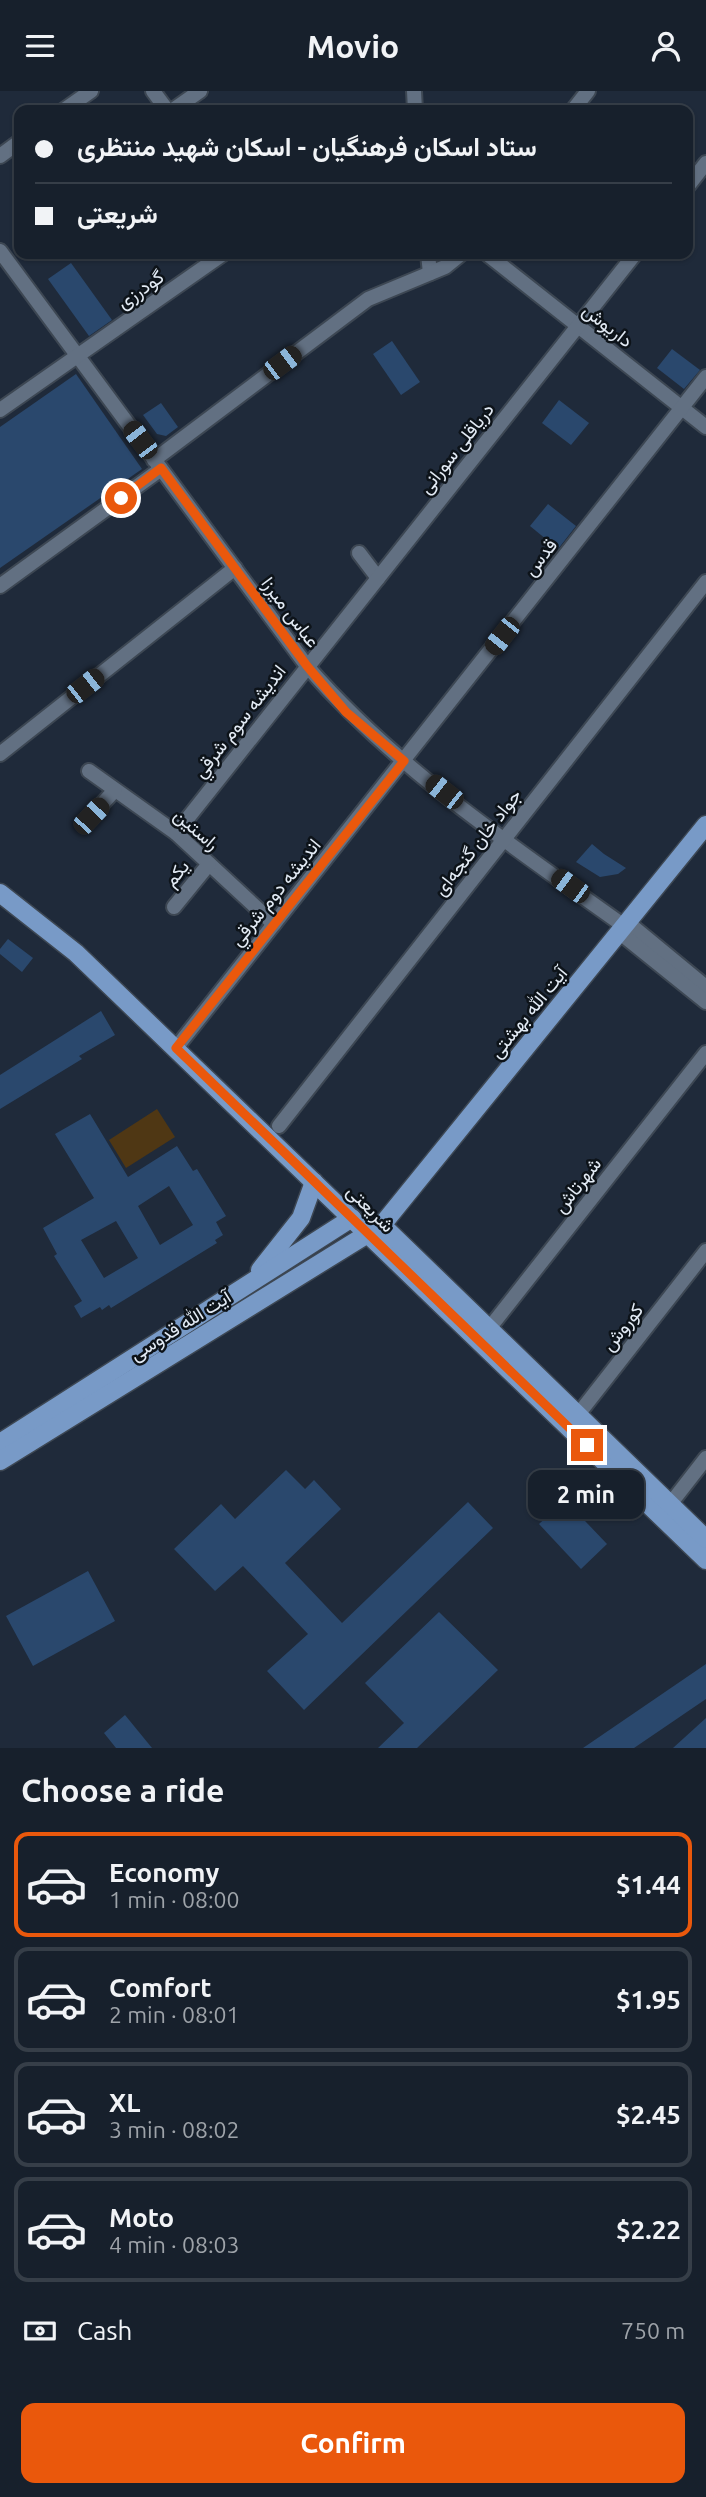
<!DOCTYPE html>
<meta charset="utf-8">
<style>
:root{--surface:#17202c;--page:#242d38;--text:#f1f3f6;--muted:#9ea3a9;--line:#363e48;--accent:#ea580c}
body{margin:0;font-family:Ubuntu,Vazirmatn,sans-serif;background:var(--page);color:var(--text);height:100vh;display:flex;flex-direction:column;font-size:26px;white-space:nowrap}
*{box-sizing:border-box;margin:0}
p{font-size:23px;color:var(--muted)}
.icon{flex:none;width:38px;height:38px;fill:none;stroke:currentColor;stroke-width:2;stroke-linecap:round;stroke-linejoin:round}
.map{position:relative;height:1657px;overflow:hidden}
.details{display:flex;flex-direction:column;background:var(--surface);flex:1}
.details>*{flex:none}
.banner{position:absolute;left:14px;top:14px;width:679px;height:154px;border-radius:14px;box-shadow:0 2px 5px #0004,0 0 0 2px var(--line);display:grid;align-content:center;height:154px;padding:0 21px;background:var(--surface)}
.end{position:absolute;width:32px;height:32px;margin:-16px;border:9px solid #ea580c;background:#fff;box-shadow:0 0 0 4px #fff}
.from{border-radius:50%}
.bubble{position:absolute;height:49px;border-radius:14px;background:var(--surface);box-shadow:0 2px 5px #0004,0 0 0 2px var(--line);font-size:23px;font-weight:700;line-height:49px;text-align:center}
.car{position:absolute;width:21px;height:42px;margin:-21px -10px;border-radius:9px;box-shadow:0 0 5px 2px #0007;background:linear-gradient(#222 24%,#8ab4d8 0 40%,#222 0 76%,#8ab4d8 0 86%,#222 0)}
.banner b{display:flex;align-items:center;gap:24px;height:66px;font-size:26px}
.banner b+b{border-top:2px solid var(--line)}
.banner i{width:18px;height:18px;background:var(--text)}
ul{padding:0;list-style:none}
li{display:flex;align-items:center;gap:21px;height:105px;margin:0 14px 10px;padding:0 7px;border:4px solid var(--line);border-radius:14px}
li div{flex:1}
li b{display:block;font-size:26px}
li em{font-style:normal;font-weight:700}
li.active{border-color:var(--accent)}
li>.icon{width:63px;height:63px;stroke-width:1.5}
h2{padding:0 21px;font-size:32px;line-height:84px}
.pay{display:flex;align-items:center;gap:18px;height:77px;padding:0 21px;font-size:26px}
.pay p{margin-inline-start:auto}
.action{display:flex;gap:14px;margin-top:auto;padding:14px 21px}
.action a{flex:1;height:80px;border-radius:14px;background:var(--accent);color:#fff;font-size:28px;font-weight:700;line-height:80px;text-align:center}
header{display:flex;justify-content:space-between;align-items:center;height:91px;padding:0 21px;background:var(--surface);font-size:32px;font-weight:700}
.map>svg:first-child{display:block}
.green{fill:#4f3714}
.building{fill:#2a486d;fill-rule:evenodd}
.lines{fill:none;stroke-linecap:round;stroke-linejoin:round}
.minor-casing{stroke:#3d4753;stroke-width:18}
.major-casing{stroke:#3d4753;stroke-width:21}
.minor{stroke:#627082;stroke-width:14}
.major{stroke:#789ac7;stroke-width:18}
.route{stroke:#ea580c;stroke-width:9}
.labels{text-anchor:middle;stroke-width:5;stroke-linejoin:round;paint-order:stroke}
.street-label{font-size:19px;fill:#e3ebf5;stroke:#0d1319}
</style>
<header><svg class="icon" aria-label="menu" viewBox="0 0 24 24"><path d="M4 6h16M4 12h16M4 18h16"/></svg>Movio<svg class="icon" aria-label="person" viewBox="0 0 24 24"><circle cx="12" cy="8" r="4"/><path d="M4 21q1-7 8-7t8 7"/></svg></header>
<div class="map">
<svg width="706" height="1657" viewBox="0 0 706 1657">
<rect width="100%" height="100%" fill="#1f2a3a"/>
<path class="green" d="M157 1018 175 1046 126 1077 109 1049Z"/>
<g class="building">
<path d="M71 172 112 229 89 245 48 188Z"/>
<path d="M392 250 420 291 401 304 373 263Z"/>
<path d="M672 258 700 279 684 298 657 277Z"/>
<path d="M76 283 142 378 0 477V336Z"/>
<path d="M559 309 589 332 571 354 542 332Z"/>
<path d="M161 312 178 336 166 345 157 343 143 324Z"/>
<path d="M548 413 576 435 558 458 530 435Z"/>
<path d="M592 753 604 763 626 777 618 783 600 786 576 771Z"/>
<path d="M8 848 33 867 22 881 0 863V858Z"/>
<path d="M101 920 115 944 79 965 82 968 0 1018V984Z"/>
<path d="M90 1023 128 1086 177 1055 193 1080 197 1078 226 1125 216 1131 223 1144 215 1149 217 1152 111 1217 109 1214 102 1219 100 1216 81 1227 74 1215 82 1210 54 1165 57 1163 43 1137 94 1107 55 1043ZM169 1095 193 1134 160 1154 138 1115ZM116 1130 138 1167 104 1187 81 1149Z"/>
<path d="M286 1379 305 1398 314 1389 341 1418 285 1472 342 1532 468 1411 493 1437 304 1619 267 1580 308 1543 243 1475 215 1500 174 1458 221 1413 235 1428Z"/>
<path d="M565 1409 607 1453 581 1478 539 1433Z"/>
<path d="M88 1480 115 1530 33 1575 6 1525Z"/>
<path d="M439 1521 498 1579 417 1657H378L404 1632 365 1592Z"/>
<path d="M706 1573V1608L634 1657H583Z"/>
<path d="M125 1624 152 1657H116L104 1642Z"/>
<path d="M706 1627V1657H673Z"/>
</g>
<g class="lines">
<defs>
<g id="minor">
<path d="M153 0 167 19"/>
<path d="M414 0 415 19"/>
<path d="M64 19 91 0"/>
<path d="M173 19 200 0"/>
<path d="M573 19 588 0"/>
<path d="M0 65 19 51"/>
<path d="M688 95 706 72"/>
<path d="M0 160 307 575C396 678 514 756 624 835"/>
<path d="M428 163 430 182"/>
<path d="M487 163 706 336"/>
<path d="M0 319 223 163"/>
<path d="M154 369 368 208 445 176 461 163"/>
<path d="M359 462 378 487"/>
<path d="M0 495 161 378"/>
<path d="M0 663 235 477"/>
<path d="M89 680 176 742 274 833"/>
<path d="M91 725 115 699"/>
<path d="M176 742 635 163"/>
<path d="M174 816 209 773"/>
<path d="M627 831 706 896"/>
<path d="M619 841 706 911"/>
<path d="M176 957 706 286"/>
<path d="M279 1035 706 491"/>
<path d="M484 1244 706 962"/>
<path d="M573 1330 706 1160"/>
<path d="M664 1421 706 1367"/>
</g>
<g id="major">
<path d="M0 802 76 862 706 1469"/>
<path d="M382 1134 706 1448"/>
<path d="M260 1179 301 1127 314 1091"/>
<path d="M0 1352 352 1127"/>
<path d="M0 1370 382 1134 706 734"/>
</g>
</defs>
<use href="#minor" class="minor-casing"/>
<use href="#major" class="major-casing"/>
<use href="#minor" class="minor"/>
<use href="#major" class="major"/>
</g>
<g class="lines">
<path class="route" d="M121 407 161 377 307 575 346 621 404 670 176 957 587 1354"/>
</g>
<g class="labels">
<g class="street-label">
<text transform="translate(140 198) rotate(-35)" y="7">گودرزی</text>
<text transform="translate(608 234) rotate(38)" y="7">داریوش</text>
<text transform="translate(456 357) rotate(-52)" y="7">دریاقلی سورانی</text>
<text transform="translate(540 466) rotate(-52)" y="7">قدس</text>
<text transform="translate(291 521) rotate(53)" y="7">عباس میرزا</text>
<text transform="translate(239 630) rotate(-52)" y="7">اندیشه سوم شرقي</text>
<text transform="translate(197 738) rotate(41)" y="7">راستین</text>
<text transform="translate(477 751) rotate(-52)" y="7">جواد خان گنجه‌ای</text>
<text transform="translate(176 782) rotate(-51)" y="7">یکم</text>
<text transform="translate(275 801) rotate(-51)" y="7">انديشه دوم شرقي</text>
<text transform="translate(528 921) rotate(-51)" y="7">آیت الله بهشتی</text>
<text transform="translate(577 1094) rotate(-52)" y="7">شهرتاش</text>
<text transform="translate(371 1117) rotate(45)" y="7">شریعتی</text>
<text transform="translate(180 1234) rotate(-32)" y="7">آیت الله قدوسی</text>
<text transform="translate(622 1236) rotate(-52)" y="7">کوروش</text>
</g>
</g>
</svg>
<i class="end from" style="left:121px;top:407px"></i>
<i class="end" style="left:587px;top:1354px"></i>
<div class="bubble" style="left:528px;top:1379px;width:116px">2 min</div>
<i class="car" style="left:282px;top:272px;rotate:53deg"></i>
<i class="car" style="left:140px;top:349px;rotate:323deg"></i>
<i class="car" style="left:502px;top:545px;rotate:218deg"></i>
<i class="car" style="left:85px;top:595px;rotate:52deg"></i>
<i class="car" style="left:444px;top:701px;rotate:308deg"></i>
<i class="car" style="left:91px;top:725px;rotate:43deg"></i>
<i class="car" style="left:570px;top:795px;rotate:306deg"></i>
<div class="banner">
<b><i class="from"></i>ستاد اسکان فرهنگیان - اسکان شهید منتظری</b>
<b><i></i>شریعتی</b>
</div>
</div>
<section class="details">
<h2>Choose a ride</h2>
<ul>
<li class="active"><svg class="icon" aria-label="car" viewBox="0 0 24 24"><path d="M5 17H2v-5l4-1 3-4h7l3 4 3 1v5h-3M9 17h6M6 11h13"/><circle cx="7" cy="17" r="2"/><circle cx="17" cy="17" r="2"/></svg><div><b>Economy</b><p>1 min · 08:00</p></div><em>$1.44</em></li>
<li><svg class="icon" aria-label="car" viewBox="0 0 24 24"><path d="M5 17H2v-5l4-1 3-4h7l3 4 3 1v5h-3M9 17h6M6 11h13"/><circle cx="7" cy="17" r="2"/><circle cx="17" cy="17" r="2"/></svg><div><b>Comfort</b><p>2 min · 08:01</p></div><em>$1.95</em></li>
<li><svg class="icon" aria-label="car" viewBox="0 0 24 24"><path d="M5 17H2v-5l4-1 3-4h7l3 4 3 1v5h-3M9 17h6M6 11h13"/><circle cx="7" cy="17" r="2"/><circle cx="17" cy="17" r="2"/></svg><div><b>XL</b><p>3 min · 08:02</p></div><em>$2.45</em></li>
<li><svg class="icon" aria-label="car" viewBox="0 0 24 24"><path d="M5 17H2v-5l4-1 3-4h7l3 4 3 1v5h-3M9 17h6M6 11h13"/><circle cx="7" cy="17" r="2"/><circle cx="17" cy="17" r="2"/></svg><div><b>Moto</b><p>4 min · 08:03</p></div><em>$2.22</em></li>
</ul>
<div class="pay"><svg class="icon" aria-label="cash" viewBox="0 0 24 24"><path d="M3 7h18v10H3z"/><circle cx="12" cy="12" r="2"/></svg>Cash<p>750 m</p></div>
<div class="action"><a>Confirm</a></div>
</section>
